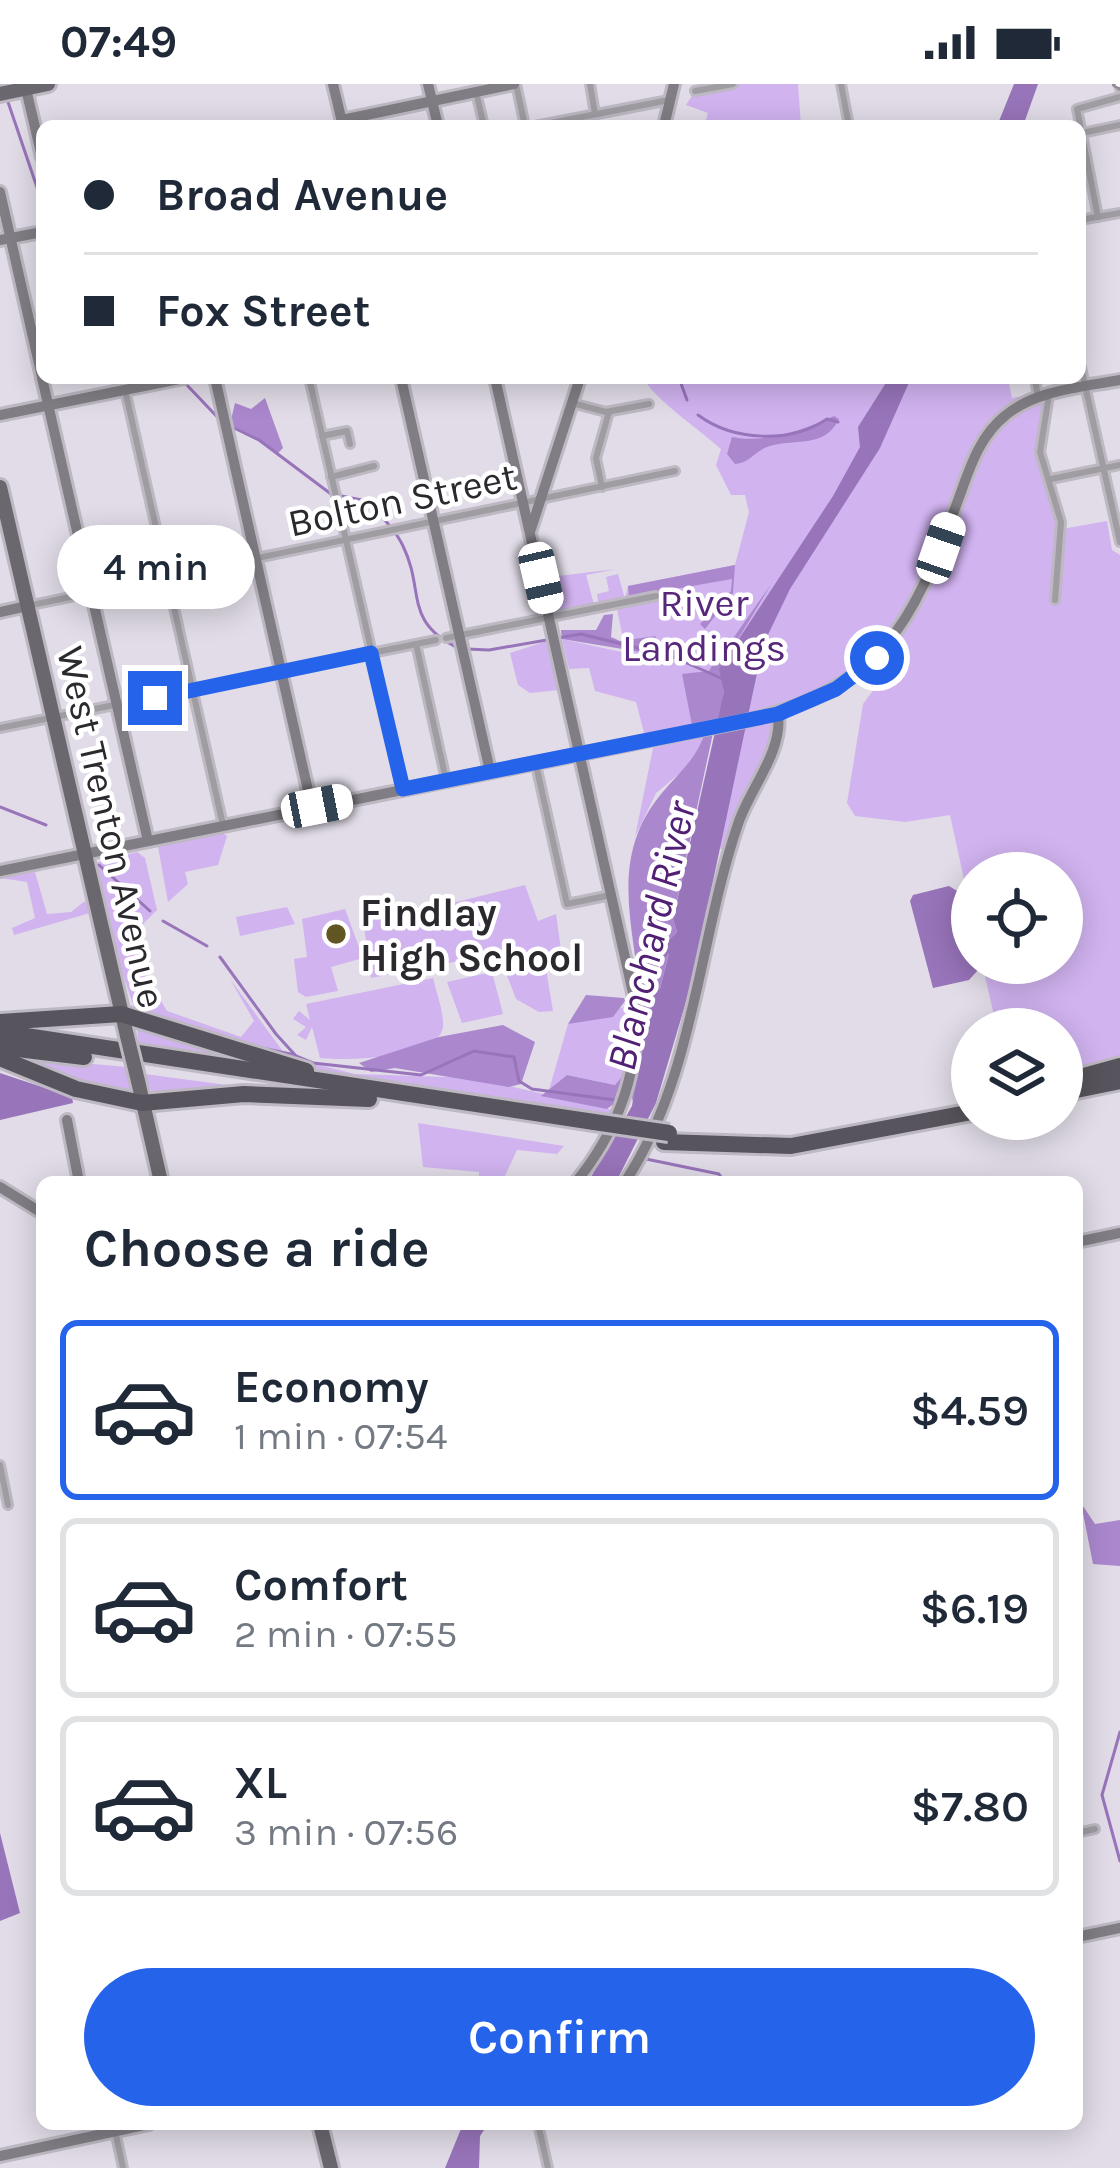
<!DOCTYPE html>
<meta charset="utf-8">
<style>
:root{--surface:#fff;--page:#f2f2f3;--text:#1f2937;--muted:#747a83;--line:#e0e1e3;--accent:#2563eb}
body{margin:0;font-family:Karla,sans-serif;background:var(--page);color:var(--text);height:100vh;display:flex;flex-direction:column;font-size:45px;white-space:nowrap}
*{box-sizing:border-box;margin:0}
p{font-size:39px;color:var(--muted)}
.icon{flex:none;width:66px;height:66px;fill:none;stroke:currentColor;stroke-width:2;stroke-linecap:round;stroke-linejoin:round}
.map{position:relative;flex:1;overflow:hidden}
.sheet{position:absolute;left:36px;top:1092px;width:1047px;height:954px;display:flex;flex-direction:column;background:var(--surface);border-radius:18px;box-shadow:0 6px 30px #0003}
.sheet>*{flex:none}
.guide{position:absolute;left:36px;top:36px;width:1050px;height:264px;border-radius:18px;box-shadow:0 6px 30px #0003;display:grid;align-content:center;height:264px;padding:0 48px;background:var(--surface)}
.tools{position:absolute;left:951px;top:768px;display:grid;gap:24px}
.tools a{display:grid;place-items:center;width:132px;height:132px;border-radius:50%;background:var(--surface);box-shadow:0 6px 30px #0003;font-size:60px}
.end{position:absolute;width:54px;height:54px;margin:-27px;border:15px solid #2563eb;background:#fff;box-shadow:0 0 0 6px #fff}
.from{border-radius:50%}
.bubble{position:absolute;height:84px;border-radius:42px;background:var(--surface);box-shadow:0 6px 30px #0003;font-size:39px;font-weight:600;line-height:84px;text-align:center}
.car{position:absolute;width:36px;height:72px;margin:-36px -18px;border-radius:15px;box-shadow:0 0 9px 3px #0007;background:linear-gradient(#fff 24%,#345 0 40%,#fff 0 76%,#345 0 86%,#fff 0)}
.guide b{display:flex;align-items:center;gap:42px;height:114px;font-size:45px}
.guide b+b{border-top:3px solid var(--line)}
.guide i{width:30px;height:30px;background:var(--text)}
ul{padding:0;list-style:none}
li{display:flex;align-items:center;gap:36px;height:180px;margin:0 24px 18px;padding:0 24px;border:6px solid var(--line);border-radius:18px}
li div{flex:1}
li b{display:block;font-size:45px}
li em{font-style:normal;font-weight:600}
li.current{border-color:var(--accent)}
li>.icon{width:108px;height:108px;stroke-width:1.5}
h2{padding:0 48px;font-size:54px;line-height:144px}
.cta{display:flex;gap:24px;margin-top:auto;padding:24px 48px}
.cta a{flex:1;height:138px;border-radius:72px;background:var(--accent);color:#fff;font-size:48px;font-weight:600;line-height:138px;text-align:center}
.status{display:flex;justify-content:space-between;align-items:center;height:84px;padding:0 60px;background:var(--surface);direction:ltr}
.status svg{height:33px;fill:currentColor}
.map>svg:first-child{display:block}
.green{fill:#d1b3f0}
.forest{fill:#ab87ce}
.water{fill:#9874ba}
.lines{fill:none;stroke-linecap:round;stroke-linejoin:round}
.stream{stroke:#9874ba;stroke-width:3}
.street-casing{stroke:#bdb8c2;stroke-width:12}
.secondary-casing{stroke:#bdb8c2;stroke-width:16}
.primary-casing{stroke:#bdb8c2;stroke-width:20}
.highway-casing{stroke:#bdb8c2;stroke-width:22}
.street{stroke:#9f9da2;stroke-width:6}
.secondary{stroke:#807d84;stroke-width:10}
.primary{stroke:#6b676f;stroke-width:14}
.highway{stroke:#58545d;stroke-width:16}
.rail-casing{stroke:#8f8b93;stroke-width:8}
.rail{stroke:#fff;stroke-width:3;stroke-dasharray:9;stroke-linecap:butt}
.primary-bridge-casing{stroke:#bdb8c2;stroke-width:20;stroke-linecap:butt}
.highway-bridge-casing{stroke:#bdb8c2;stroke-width:22;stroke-linecap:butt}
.primary-bridge{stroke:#6b676f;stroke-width:14}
.highway-bridge{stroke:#58545d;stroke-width:16}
.route{stroke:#2563eb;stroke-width:15}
.poi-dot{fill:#615622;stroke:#fff;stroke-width:4.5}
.labels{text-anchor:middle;stroke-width:9;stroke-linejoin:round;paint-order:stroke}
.street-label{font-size:39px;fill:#2b292d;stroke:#fff}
.park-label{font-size:39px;fill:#57277c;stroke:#fff}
.poi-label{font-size:39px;font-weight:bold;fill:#2b292d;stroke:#fff;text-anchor:start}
.water-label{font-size:42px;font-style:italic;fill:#512075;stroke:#fff}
</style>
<div class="status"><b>07:49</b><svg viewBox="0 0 49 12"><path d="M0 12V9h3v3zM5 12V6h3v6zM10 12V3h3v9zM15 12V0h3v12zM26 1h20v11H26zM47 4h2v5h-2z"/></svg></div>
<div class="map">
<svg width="1120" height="2084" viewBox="0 0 1120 2084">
<rect width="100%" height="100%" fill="#e1dce7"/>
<g class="green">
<path d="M733 0H798L801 42H704L708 29 686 21 695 7Z"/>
<path d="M644 294H1008L1012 314 1048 307 1041 371 1059 416 1062 445 1107 437 1112 466 1120 471V975L1062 988V945H997L982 879H1062V789H972V832L950 731 905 738 855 732 847 719 863 620 904 565 891 560 857 591 779 630 780 643 730 767 706 761 729 641 646 656 636 618 595 607 589 584 569 585 562 555 626 569 616 520 599 523 597 510 609 507 606 493 618 490 625 515 628 502 735 481 749 428 745 411H731L716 381 721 365C704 349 649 311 644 294Z"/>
<path d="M545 477 549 493 617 485 586 491 595 524 555 532Z"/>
<path d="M547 557 559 606 530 609 518 601 510 569Z"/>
<path d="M704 651 696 676 656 709 635 753 653 664Z"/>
<path d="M219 747 227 752 218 781 185 788 188 800 168 818 158 763Z"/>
<path d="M137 768 145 774 157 826 126 857 167 927 241 953 254 937 230 895 287 973 355 990 475 994 617 1027 612 1036 308 984 135 926 111 856 96 779Z"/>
<path d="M35 788 47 830 71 828 85 817 90 829 14 851 12 844 35 834 27 798 0 794Z"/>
<path d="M525 801 538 837 556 830 562 873 524 880 521 865 503 875 501 869 371 894 362 827 409 817 424 826Z"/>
<path d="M287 823 295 840 240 852 236 833Z"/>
<path d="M345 825 363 874 331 883 338 907 306 913 298 908 294 875 307 873 302 835Z"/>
<path d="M546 885 553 927 539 928 516 915 506 889Z"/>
<path d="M492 888 503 930 462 939 447 898Z"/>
<path d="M433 894C436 908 444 928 443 942 441 975 343 977 320 974L312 943 306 956 297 951 306 943 293 935 299 927 310 936 306 920Z"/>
<path d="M625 917 624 990 615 1001 567 991 549 1006 568 940 624 923Z"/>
<path d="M137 941 280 983 139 965Z"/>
<path d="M0 972 127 983 132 1009 102 1006Z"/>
<path d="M145 990 263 1006 152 1010Z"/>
<path d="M418 1039 564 1062 557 1070 517 1066 502 1098H479V1088L423 1083Z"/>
</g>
<g class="forest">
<path d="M265 314 283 364 278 369 230 340 235 319 251 325Z"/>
<path d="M834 332 839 335C824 365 797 354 770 362 755 366 751 379 735 380L727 370 732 353C765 360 803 346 834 332Z"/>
<path d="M735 481 733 509 705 545 700 540 731 507 732 495 629 513 628 502Z"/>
<path d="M772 499 720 585 724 608 719 637 692 641 682 590 709 587 726 557 734 553Z"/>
<path d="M613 530 611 553 620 557 655 552 660 561H682L683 575 562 555 561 546H596L604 531Z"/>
<path d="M713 649 673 835 677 848 664 862 642 868 656 895 666 866 669 869 660 905 650 909 633 1017C624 996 638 959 639 935 643 875 614 809 638 749 656 702 692 688 704 651Z"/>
<path d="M586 911 624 914 625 917 613 933 568 940Z"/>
<path d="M503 941 535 958 521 1000 509 1003 395 984 371 988 359 979 439 953Z"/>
<path d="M624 990 615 1019 607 1025 541 1012 567 991 615 1001Z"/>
<path d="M1081 1419 1095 1440 1120 1436V1482L1093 1480Z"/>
</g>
<g class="water">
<path d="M1014 0H1038L1023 42H997Z"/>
<path d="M889 294H911L880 364 790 505 763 561 691 901 656 1019 616 1098H588L632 1022 650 909 660 905 669 869 659 880 657 895 641 868 645 857 663 862 677 848 673 835 724 608 719 585 833 412 860 363 858 343Z"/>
<path d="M949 802 962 810 957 825 968 836 963 848 972 855 968 871 978 886 969 896 933 904 910 817 913 811Z"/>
<path d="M0 989 72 1013 73 1019 0 1036Z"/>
<path d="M0 1749 20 1829 0 1837Z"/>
<path d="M463 2040H488L480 2052 479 2084H445Z"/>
</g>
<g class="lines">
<g class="stream">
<path d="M8 18 42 118"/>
<path d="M679 294 687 316"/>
<path d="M185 299 223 339"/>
<path d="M698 331C733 357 790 360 827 335L838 338"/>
<path d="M232 343 259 356 331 410 367 417C380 431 395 445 403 462 425 507 403 537 458 564"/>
<path d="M467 565 489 566 581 550 671 572 723 595"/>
<path d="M0 723 46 741"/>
<path d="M99 781 150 827"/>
<path d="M163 837 207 862"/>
<path d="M220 873 276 950 296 972 313 979 421 991 474 967 514 973 519 997 532 1005 615 1016"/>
<path d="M257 963 295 971"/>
<path d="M646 1075 719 1090 724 1098"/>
<path d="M1120 1648 1102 1711 1120 1777"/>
</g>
<defs>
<g id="street">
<path d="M516 0 525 42"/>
<path d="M590 0 595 30"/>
<path d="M841 0 849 42"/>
<path d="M1119 0 1120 4"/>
<path d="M695 7 733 0"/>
<path d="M476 8 484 42"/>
<path d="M535 42 669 16"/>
<path d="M1082 49 1120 41"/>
<path d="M1098 133 1077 25 1120 13"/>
<path d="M1080 136 1120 129"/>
<path d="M1080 279 1120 458"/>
<path d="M309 294 403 705"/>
<path d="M1035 294 1038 314"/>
<path d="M125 306 223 741"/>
<path d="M1049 311 1040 368 1061 438 1055 516"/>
<path d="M572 319 606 328 649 320"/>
<path d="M322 352 347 347 350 360"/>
<path d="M331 393 374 382"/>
<path d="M1051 395 1120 381"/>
<path d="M602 403 596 374 609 328"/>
<path d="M27 522 675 387"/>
<path d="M446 554 656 512"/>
<path d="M416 560 446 696"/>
<path d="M0 644 436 556"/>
<path d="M536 681 567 820 611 811"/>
<path d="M0 1381 8 1421"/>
<path d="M1077 1557V1629"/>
<path d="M1077 1749 1095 1745"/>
<path d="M538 2040 548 2084"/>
<path d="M115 2047 123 2084"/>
</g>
<g id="secondary">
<path d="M333 0 342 38"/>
<path d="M428 0 438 42"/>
<path d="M26 5 42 73"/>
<path d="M342 36 514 0"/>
<path d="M664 42 674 0"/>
<path d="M0 108 42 293"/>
<path d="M0 156 42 148"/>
<path d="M42 294 148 757"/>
<path d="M215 294 312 724"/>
<path d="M401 294 490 687"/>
<path d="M495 294 635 918C641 987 618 1046 576 1098"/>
<path d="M0 331 184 294"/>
<path d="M531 445 580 294"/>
<path d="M0 528 27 522"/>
<path d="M0 787 745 637C880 606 912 541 957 419 969 387 978 353 1006 331 1036 306 1083 303 1120 296"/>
<path d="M67 1036 79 1098"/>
<path d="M625 1098C695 992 698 857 738 740 750 704 783 668 778 630"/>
<path d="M0 1103 42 1129"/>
<path d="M1077 1158 1120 1149"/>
<path d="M1077 1853 1120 1844"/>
<path d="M0 2072 149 2040"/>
</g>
<g id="primary">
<path d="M0 10 48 0"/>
<path d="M0 403 127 952"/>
<path d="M138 997 161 1098"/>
<path d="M320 2040 331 2084"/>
</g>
<g id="highway">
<path d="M0 938 121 930 306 987"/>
<path d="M0 948 594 1038"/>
<path d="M0 963 84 973"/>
<path d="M0 974 76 1005 142 1019 244 1010 369 1015"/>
<path d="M1062 998 1120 982"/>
<path d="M1062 1009 1120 997"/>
<path d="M664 1058 791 1062 972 1028"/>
</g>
</defs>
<use href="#street" class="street-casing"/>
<use href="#secondary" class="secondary-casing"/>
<use href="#primary" class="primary-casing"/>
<use href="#highway" class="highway-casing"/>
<use href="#street" class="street"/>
<use href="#secondary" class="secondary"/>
<use href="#primary" class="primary"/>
<use href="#highway" class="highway"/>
<defs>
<path id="rail" d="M1116 0 1120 2"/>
</defs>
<use href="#rail" class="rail-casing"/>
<use href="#rail" class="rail"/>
<defs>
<path id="primary-bridge" d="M127 952 138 997"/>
<path id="highway-bridge" d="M594 1038 669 1049"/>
</defs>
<use href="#primary-bridge" class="primary-bridge-casing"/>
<use href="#highway-bridge" class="highway-bridge-casing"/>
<use href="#primary-bridge" class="primary-bridge"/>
<use href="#highway-bridge" class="highway-bridge"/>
</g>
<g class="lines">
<path class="route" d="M155 614 371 569 403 705 778 630 836 605 877 574"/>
</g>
<circle class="poi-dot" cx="336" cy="850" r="12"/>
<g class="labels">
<g class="street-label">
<text transform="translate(402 415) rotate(-12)" y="14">Bolton Street</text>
<text transform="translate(112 743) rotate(77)" y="14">West Trenton Avenue</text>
</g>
<g class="park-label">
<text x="704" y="532">River<tspan x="704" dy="45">Landings</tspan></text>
</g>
<g class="poi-label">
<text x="360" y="842">Findlay<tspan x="360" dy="45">High School</tspan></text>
</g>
<g class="water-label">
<text transform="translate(650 852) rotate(-77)" y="15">Blanchard River</text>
</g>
</g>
</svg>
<div class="tools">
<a><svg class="icon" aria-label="locate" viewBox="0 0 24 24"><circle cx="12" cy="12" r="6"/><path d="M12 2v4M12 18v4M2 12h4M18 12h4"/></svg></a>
<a><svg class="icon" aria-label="layers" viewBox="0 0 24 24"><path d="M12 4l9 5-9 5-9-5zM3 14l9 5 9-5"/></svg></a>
</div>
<i class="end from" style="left:877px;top:574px"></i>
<i class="end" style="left:155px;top:614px"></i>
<div class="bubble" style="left:57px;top:441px;width:198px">4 min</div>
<i class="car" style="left:941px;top:464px;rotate:19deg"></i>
<i class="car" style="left:541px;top:494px;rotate:167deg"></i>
<i class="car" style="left:317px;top:722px;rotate:79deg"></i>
<div class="guide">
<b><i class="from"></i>Broad Avenue</b>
<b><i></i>Fox Street</b>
</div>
<section class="sheet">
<h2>Choose a ride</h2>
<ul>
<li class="current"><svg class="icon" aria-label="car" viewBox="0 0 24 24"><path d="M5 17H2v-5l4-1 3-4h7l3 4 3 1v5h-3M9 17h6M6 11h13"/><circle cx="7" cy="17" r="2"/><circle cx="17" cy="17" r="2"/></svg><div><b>Economy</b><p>1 min · 07:54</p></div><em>$4.59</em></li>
<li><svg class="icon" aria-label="car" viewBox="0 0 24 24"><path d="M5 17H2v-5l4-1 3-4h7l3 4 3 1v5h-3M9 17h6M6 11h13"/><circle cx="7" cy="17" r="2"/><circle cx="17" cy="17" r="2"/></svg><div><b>Comfort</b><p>2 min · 07:55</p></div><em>$6.19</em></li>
<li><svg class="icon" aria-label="car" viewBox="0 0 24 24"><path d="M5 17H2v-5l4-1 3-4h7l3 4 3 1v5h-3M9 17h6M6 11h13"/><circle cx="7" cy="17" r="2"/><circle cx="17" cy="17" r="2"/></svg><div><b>XL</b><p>3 min · 07:56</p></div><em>$7.80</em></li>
</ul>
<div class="cta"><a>Confirm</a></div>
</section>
</div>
